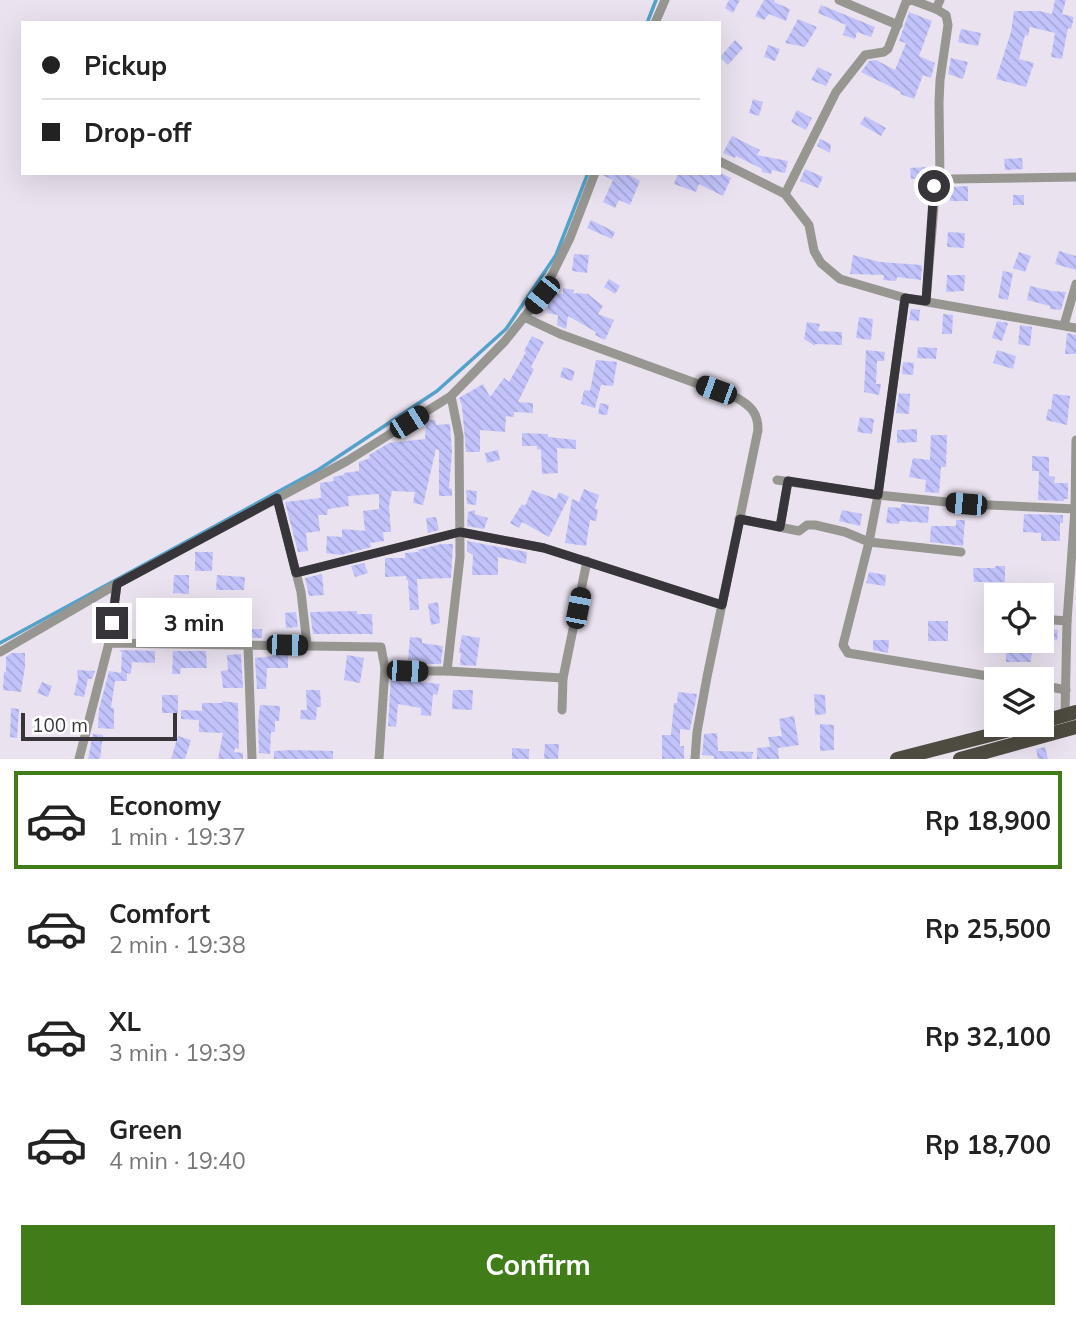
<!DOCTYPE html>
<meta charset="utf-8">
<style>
:root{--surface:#fff;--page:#f2f2f2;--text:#222;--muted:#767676;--line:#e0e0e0;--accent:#407c18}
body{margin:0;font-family:Mulish,sans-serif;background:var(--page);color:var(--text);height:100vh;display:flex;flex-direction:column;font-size:26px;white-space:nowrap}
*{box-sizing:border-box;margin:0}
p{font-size:23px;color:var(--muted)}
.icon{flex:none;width:38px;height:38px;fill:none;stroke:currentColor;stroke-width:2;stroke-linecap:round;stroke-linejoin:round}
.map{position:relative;height:759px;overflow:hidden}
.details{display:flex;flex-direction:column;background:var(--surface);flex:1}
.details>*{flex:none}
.guide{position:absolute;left:21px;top:21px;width:700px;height:154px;border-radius:0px;box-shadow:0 7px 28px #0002;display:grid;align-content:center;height:154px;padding:0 21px;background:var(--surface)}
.buttons{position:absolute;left:984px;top:583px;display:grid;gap:14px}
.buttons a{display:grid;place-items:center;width:70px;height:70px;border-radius:0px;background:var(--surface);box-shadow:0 7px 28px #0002;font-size:35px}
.scale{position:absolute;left:21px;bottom:18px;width:156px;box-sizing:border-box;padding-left:7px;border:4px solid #38353a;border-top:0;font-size:19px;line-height:24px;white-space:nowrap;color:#38353a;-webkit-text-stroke:5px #fff;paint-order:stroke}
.end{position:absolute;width:32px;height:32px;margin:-16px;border:9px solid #38353a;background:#fff;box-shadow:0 0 0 4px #fff}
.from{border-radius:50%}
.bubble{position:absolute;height:49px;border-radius:0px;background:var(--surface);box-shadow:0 7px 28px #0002;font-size:23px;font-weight:700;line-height:49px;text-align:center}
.car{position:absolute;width:21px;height:42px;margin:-21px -10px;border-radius:9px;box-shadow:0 0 5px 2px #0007;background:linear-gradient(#222 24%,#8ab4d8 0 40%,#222 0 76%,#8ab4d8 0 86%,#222 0)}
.guide b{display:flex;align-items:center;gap:24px;height:66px;font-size:26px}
.guide b+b{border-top:2px solid var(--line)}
.guide i{width:18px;height:18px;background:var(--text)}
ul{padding:12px 0 0;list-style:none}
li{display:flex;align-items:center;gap:21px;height:98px;margin:0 14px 10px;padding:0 7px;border:4px solid transparent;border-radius:0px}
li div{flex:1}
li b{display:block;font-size:26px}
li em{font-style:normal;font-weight:700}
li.active{border-color:var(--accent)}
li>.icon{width:63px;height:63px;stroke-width:1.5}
.cta{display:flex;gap:14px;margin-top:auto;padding:14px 21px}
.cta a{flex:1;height:80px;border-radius:0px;background:var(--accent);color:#fff;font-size:28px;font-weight:700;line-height:80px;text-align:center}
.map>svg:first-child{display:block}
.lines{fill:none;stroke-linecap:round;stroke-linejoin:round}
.stream{stroke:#53a2ca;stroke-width:3.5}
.building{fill:url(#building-back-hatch)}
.minor{stroke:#989691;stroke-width:9}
.trunk{stroke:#4e4b41;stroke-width:14}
.route{stroke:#38353a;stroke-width:9}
</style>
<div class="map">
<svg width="1076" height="759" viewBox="0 0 1076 759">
<defs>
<pattern id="building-back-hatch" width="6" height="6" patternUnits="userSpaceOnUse" patternTransform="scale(1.75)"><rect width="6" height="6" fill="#c2c3fb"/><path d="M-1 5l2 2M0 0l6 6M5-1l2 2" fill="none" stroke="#a7a8d8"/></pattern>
</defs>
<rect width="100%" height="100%" fill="#eae2ef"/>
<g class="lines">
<g class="stream">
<path d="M647 23 656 0"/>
<path d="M0 643 318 470 437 391 506 329 556 255 588 173"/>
</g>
</g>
<g class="building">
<path d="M729 0H740L733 13 725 8Z"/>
<path d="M764 0H775L774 2 790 9 786 21 769 14 764 20 755 16Z"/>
<path d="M1055 0H1066L1062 14 1074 17 1071 29 1068 28 1062 59 1051 57 1055 33 1030 27 1028 36 1025 35 1019 59 1034 63 1026 87 996 79 1011 32 1014 11H1039L1052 14Z"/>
<path d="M821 5 875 27 871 37 857 32 855 39 843 35 846 25 818 13Z"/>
<path d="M909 12 932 21 919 56 935 63 931 78 923 75 914 99 900 94 901 92 861 72 869 61 876 60 895 70 906 43 899 41Z"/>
<path d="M798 19 817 27 805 47 785 43Z"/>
<path d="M961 29 981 33 978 46 958 42Z"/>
<path d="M735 40 743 48 728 65 720 57Z"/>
<path d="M768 45 780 49 775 61 764 57Z"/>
<path d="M951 58 968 62 963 79 948 74Z"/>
<path d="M818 67 832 74 826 86 811 80Z"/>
<path d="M753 99 763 102 759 116 749 113Z"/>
<path d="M797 110 812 118 806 130 791 122Z"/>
<path d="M865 116 886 128 881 136 860 124Z"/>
<path d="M732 136 760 150 757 155 788 161 785 173 772 170 771 174 762 172V169L736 156 735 158 723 153Z"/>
<path d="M820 139 831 144 830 153 817 146Z"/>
<path d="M1022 158 1023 169 1005 170 1004 159Z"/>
<path d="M928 167 929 178 911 179 910 168Z"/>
<path d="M805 169 823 177 818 188 800 181Z"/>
<path d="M602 173H626L640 181 630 205 619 200 615 208 603 202 613 180 602 175Z"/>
<path d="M678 173H721L731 178 723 196 699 184 696 192 674 184Z"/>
<path d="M968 186V201H950V187Z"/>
<rect x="1013" y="195" width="11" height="10"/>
<path d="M591 220 615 232 612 239 587 228Z"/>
<path d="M948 232 965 233 964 248 947 247Z"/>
<path d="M1059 251 1076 256V270L1055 264Z"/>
<path d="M1019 252 1031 256 1025 272 1013 268Z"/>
<path d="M574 254 589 255 587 273 572 271Z"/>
<path d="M853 255 880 262 922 265 921 280 897 277 896 281 883 280 884 275 850 274Z"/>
<path d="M1003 271 1013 273 1008 300 998 298Z"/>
<path d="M947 275H965L964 291 946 292Z"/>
<path d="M609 279 620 286 615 294 604 287Z"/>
<path d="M1030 286 1052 291 1066 292 1061 310 1050 309V306L1027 300Z"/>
<path d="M563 288 574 290 573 293 588 294 603 306 598 314 614 320 605 340 595 335 596 332 568 316 566 329 557 325 558 315 547 313 550 294H563Z"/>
<path d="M911 309 920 310 919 321 909 320Z"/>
<path d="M943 314 953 315 952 334H942Z"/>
<path d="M859 317 873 319 871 340 856 338Z"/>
<path d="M997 321 1008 323 1002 341 992 338Z"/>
<path d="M807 322 820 324 818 331 842 332V345L815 344V346L804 339Z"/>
<path d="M1020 325 1032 327 1030 346 1018 344Z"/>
<path d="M1067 333 1076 335V354H1065Z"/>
<path d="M532 336 544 342 531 367 534 369 518 402 533 403V413L514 412V417L506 416 505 432 480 430V452H466L462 406 459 398 483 384 490 397 504 378 509 382 526 352 524 351Z"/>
<path d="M918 347 937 348 936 359 917 358Z"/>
<path d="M866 350 885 352 884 361H877L876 384H881L879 395 864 392Z"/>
<path d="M997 350 1016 356 1013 369 993 363Z"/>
<path d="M596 360 617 362 613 386 601 385 595 408 581 404 584 390 590 391Z"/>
<path d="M903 362 914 363 913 375 902 374Z"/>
<path d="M563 367 575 371 572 381 560 377Z"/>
<path d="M899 393 910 394 909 414 896 413Z"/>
<path d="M1053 394 1070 396 1067 425 1046 420 1048 409 1051 410Z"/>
<path d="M600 403 609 405 607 415 598 414Z"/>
<path d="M860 417 874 419 872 434 857 432Z"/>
<path d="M426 420H435L436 425 450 424 452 452 449 488 452 489V496H439V450L436 449 423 505 413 503 415 492 392 491 389 505 391 532H383L384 541 370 543 371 547 341 555 326 553 327 536 342 537V529L365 531 363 511 379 509V494L348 496 349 506 328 509 327 515H318L320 531 306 533 308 551 298 552 285 502 321 498 320 483 334 481 333 477 344 475V473L359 471V462L370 458 369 455 389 443 425 439Z"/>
<path d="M917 429V442L897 443V430Z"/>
<path d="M522 433 548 434V437L576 440V449L557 448 558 473 542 474 541 450 537 449V446H522Z"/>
<path d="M931 435H947L946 467H941L939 493 925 492 926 480 909 477 913 458 930 460Z"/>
<path d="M498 450 500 460 487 463 485 453Z"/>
<path d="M1032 456 1049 457V476L1055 477 1054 483H1068V499H1064V501L1038 500 1039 471H1032Z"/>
<path d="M584 489 599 495 595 509H598L596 521 590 520 586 546 565 543 572 499 579 502Z"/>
<path d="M466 490 477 491 476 505 467 504Z"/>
<path d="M532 490 556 499 559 492 569 497 549 537 522 522 519 528 510 523 522 504 525 506Z"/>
<path d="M901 504 929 507 928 523 899 521V524L886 523 888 507 901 508Z"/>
<path d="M475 510V514L488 518 484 529 467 526 468 512Z"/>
<path d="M842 510 862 514 860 526 839 521Z"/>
<path d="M1024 514 1063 515V523H1060V541H1041V533L1023 532Z"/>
<path d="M436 517 439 530 428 533 426 518Z"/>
<path d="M956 520H965L963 546 930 542 931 526H956Z"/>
<path d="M467 541 527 552 526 564 498 557V575H472L473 555 467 551Z"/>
<path d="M441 544H453L451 578 417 579 419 610H410L408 580H406V576L385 577V558H405V553L419 552 418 550Z"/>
<path d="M195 552H213L212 571H195Z"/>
<path d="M364 563 368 573 355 577 351 566Z"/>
<path d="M995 566H1005V582H974L973 568H995Z"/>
<path d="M869 572 886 575 885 586 866 583Z"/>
<path d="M322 574 324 595 309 596 305 578Z"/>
<path d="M174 575H189V594L173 593Z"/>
<path d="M217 575 245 577 244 590H216Z"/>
<path d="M438 602 440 623 431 625 428 604Z"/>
<path d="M99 604H107L105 620H97Z"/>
<path d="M143 609 189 611 186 637H174L173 633 162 631 163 625H143Z"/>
<path d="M357 611V614H372L373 634H313L310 612Z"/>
<path d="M296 612 298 627 286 628 285 613Z"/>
<path d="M217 614 238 615 237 635 214 634 215 638 203 637 202 616Z"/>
<rect x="928" y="621" width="20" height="20"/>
<path d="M1041 628 1058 630 1057 640 1041 638Z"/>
<rect x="241" y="629" width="21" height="9"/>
<path d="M462 635 480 638 476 666 460 665 461 653H459Z"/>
<path d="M410 637 422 638V643L443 646 441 664H423V661L408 660Z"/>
<path d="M873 640H889L888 653 873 650Z"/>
<path d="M1006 648H1032L1031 662H1006Z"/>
<path d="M119 650 155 651V663L132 662 131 674 125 673 127 674V681H115L111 708H114V729L98 728 99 709 109 671 121 673 122 652Z"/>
<path d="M173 651H206L207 668H181L180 674H172Z"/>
<path d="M273 652 288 653V668H267L266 689H257L255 658 273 656Z"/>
<path d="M12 653H25V667L21 692 3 690 4 672H6V657Z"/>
<path d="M241 654 243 688H223L221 671 228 670 227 655Z"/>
<path d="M347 655 364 658 360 683 344 680Z"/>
<path d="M77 670 95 671 92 679H88L84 697 74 695 78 678Z"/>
<path d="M391 676 401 677V680L440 684 437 695 433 694 431 716 421 715V708L398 704 396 727 388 726Z"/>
<path d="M42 682 52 686 48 697 37 693Z"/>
<path d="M306 690H320L321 707H317L316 720 300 719 301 710H307Z"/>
<path d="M453 690H473L472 710 452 709Z"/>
<path d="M678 692 697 694 690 730 680 729V746H684V759H662V735H671L674 703H677Z"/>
<path d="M814 694 825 695 826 714 815 715Z"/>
<rect x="162" y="695" width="16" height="18"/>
<path d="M222 701 238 703 239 749 235 748 234 752 243 753V759H218L223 733 199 732V720L181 719V710L202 711V703H222Z"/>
<path d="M260 705 280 706 279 721H275V732H271L270 754 259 753 258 724Z"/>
<path d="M11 708 19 709 17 738 10 737Z"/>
<path d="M794 716 799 745 778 748 779 759H757V748L770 747 768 737 782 736 779 719Z"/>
<path d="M820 724 834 725V750L820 751Z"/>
<path d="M717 733 718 751 753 752 752 759H714V756L702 755 704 734Z"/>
<path d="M93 734 103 735 100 759H88Z"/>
<path d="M178 736 191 740 185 759H171Z"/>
<path d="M545 744H559L558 759H544Z"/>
<path d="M1045 747 1048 759H1038L1036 749Z"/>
<path d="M512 748 529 749V759H512Z"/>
<path d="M292 750 333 751V759H274V751Z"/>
</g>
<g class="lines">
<g class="minor">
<path d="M839 0 898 25"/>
<path d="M912 0 936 9 940 0"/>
<path d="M936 9 946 15 948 25 940 80 939 103 940 180"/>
<path d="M655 23 665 0"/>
<path d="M719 161 785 194 809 225 814 251 821 263 840 279 905 298 1076 328"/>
<path d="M785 194 836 92 865 55 884 52 888 49 906 2 911 0"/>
<path d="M905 298 878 495 869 542 843 645 848 653 1006 679"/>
<path d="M926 301 936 183 952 179 1076 177"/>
<path d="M524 317 560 334 737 398C751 406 758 413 758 430L707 677 697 732 695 759"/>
<path d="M1064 325 1076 284"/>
<path d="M777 480 878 495 966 504 1076 509"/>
<path d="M277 498 301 592 307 645"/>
<path d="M739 519 799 531 807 525H815L845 532 869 542 961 552"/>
<path d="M780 527 788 481"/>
<path d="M296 573 460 532 544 548 722 605"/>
<path d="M1041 619 1067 621"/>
<path d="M109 643 117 584"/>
<path d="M248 645 252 759"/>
<path d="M0 652 117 584 347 461 451 396 505 341 542 295 570 238 595 173"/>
<path d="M447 671 563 678"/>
<path d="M1041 685 1066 690"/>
<path d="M562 710 563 678 587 561"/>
<path d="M1065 715 1067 621 1075 509 1076 440"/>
<path d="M79 759 109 643 381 647 385 668 407 671H447L460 557 459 436 451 396"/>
<path d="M379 759 385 668"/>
</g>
<g class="trunk">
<path d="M1041 722 1076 712"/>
<path d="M897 759 1033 724"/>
<path d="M960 759 1076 727"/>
</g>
</g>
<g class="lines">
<path class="route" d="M112 623 117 584 277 498 296 573 460 532 544 548 722 605 740 519 780 527 788 481 878 495 905 298 926 301 934 186"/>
</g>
</svg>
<div class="buttons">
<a><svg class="icon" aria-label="locate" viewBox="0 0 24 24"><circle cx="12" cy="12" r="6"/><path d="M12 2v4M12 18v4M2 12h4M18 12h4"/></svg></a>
<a><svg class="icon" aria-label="layers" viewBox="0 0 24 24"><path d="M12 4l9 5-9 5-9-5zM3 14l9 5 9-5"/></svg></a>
</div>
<div class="scale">100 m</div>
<i class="end from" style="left:934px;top:186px"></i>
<i class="end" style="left:112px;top:623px"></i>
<div class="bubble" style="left:136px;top:598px;width:116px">3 min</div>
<i class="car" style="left:542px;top:295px;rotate:219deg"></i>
<i class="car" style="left:716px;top:390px;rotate:290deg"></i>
<i class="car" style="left:409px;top:422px;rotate:58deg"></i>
<i class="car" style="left:966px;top:504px;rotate:275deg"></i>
<i class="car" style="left:578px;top:608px;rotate:11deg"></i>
<i class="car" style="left:287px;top:645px;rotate:91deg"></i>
<i class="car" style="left:407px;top:671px;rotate:92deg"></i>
<div class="guide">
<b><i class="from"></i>Pickup</b>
<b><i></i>Drop-off</b>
</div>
</div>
<section class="details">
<ul>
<li class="active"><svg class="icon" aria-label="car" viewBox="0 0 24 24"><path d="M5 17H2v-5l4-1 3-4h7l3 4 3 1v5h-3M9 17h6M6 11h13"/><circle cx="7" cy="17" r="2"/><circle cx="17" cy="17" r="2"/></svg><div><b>Economy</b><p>1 min · 19:37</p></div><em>Rp 18,900</em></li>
<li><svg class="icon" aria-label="car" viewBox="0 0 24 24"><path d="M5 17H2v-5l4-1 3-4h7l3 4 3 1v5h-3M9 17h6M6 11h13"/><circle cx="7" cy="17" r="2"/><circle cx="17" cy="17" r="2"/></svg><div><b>Comfort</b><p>2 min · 19:38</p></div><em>Rp 25,500</em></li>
<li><svg class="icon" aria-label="car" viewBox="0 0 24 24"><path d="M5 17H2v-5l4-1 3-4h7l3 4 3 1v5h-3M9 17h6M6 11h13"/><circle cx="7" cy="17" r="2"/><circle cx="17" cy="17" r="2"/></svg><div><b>XL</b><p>3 min · 19:39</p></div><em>Rp 32,100</em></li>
<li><svg class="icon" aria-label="car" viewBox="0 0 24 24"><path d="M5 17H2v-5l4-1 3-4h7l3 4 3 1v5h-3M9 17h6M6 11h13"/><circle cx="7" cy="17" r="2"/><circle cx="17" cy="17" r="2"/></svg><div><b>Green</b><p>4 min · 19:40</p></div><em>Rp 18,700</em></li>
</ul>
<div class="cta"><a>Confirm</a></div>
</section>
